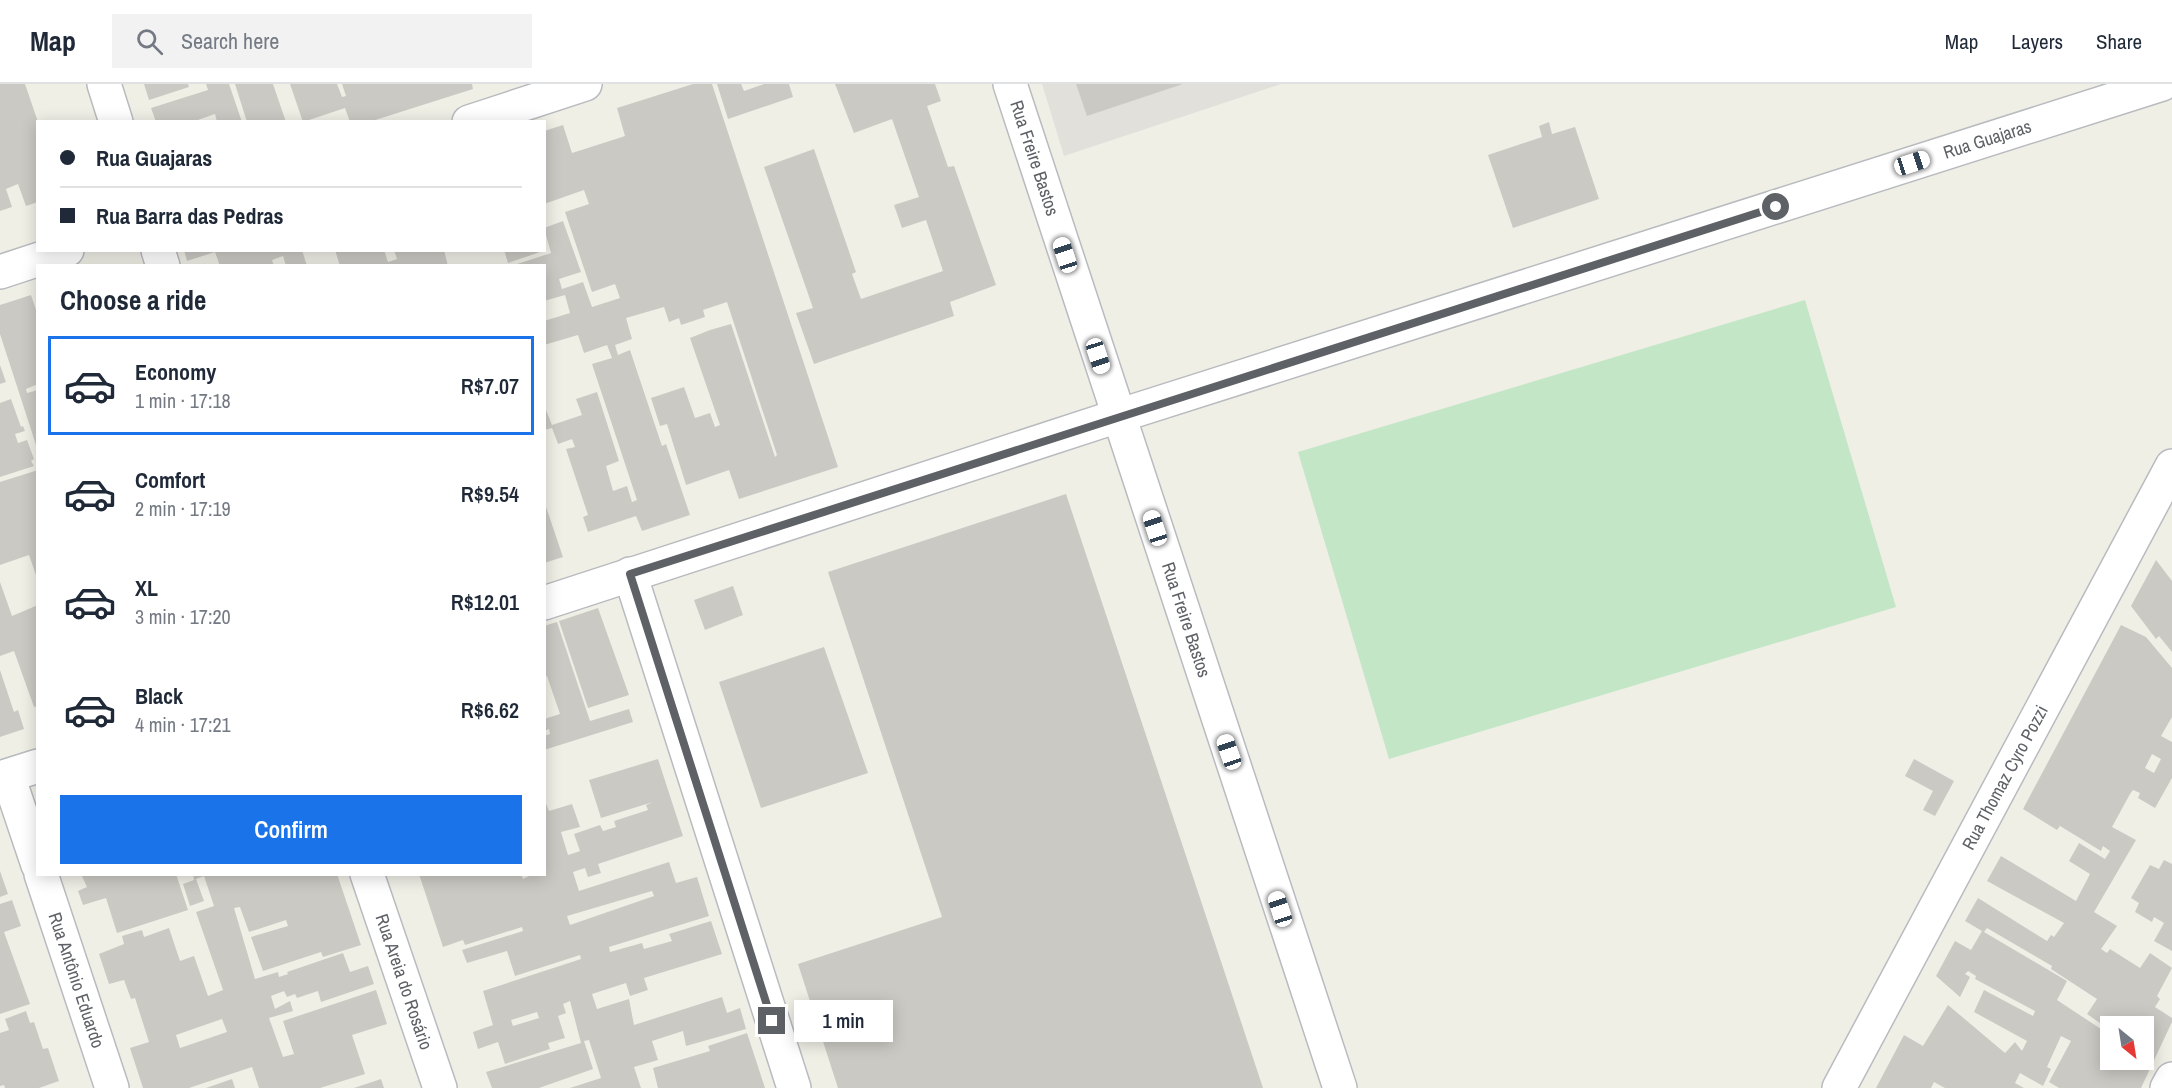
<!DOCTYPE html>
<meta charset="utf-8">
<style>
:root{--surface:#fff;--page:#f2f2f3;--text:#1f2937;--muted:#747a83;--line:#e0e1e3;--accent:#1a73e8}
body{margin:0;font-family:"Archivo Narrow",sans-serif;background:var(--page);color:var(--text);height:100vh;display:flex;flex-direction:column;font-size:22px;white-space:nowrap}
*{box-sizing:border-box;margin:0}
p{font-size:20px;color:var(--muted)}
.icon{flex:none;width:33px;height:33px;fill:none;stroke:currentColor;stroke-width:2;stroke-linecap:round;stroke-linejoin:round}
.map{position:relative;flex:1;overflow:hidden}
.side{position:absolute;left:36px;top:180px;width:510px;height:612px;display:flex;flex-direction:column;background:var(--surface);border-radius:0px;box-shadow:0 3px 15px #0003}
.side>*{flex:none}
.hud{position:absolute;left:36px;top:36px;width:510px;height:132px;border-radius:0px;box-shadow:0 3px 15px #0003;display:grid;align-content:center;height:132px;padding:0 24px;background:var(--surface)}
.needle{width:39px;rotate:150deg}
.fabs{position:absolute;left:2100px;top:932px;display:grid;gap:12px}
.fabs a{display:grid;place-items:center;width:54px;height:54px;border-radius:0px;background:var(--surface);box-shadow:0 3px 15px #0003;font-size:30px}
.end{position:absolute;width:27px;height:27px;margin:-14px;border:8px solid #5e6166;background:#fff;box-shadow:0 0 0 3px #fff}
.from{border-radius:50%}
.bubble{position:absolute;height:42px;border-radius:0px;background:var(--surface);box-shadow:0 3px 15px #0003;font-size:20px;font-weight:600;line-height:42px;text-align:center}
.car{position:absolute;width:18px;height:36px;margin:-18px -9px;border-radius:8px;box-shadow:0 0 4px 2px #0007;background:linear-gradient(#fff 24%,#345 0 40%,#fff 0 76%,#345 0 86%,#fff 0)}
.hud b{display:flex;align-items:center;gap:21px;height:57px;font-size:22px}
.hud b+b{border-top:2px solid var(--line)}
.hud i{width:15px;height:15px;background:var(--text)}
ul{padding:0;list-style:none}
li{display:flex;align-items:center;gap:18px;height:99px;margin:0 12px 9px;padding:0 12px;border:3px solid transparent;border-radius:0px}
li div{flex:1}
li b{display:block;font-size:22px}
li em{font-style:normal;font-weight:600}
li.current{border-color:var(--accent)}
li>.icon{width:54px;height:54px;stroke-width:1.5}
h2{padding:0 24px;font-size:27px;line-height:72px}
.cta{display:flex;gap:12px;margin-top:auto;padding:12px 24px}
.cta a{flex:1;height:69px;border-radius:0px;background:var(--accent);color:#fff;font-size:24px;font-weight:600;line-height:69px;text-align:center}
header{display:flex;align-items:center;gap:36px;box-sizing:border-box;height:84px;padding:0 30px;background:var(--surface);border-bottom:2px solid var(--line)}
header strong{font-size:28px}
nav{display:flex;gap:33px;margin-inline-start:auto;font-size:21px}
.search{width:420px;height:54px;background:var(--page);display:flex;align-items:center;gap:15px;box-sizing:border-box;padding:0 21px;border-radius:0px;color:var(--muted);font-size:22px}
.map>svg:first-child{display:block}
.industrial{fill:#e1e0da}
.green{fill:#c3e6c7}
.building{fill:#cbc9c3;fill-rule:evenodd}
.lines{fill:none;stroke-linecap:round;stroke-linejoin:round}
.street-casing{stroke:#b8bbbf;stroke-width:36}
.street{stroke:#fff;stroke-width:33}
.route{stroke:#5e6166;stroke-width:8}
.labels{text-anchor:middle;stroke-width:5;stroke-linejoin:round;paint-order:stroke}
.street-label{font-size:18px;fill:#5e6166;stroke:#fff}
</style>
<header>
<strong>Map</strong>
<div class="search"><svg class="icon" aria-label="search" viewBox="0 0 24 24"><circle cx="10" cy="10" r="6"/><path d="M15 15l6 6"/></svg>Search here</div>
<nav><a>Map</a><a>Layers</a><a>Share</a></nav>
</header>
<div class="map">
<svg width="2172" height="1004" viewBox="0 0 2172 1004">
<rect width="100%" height="100%" fill="#f0efe6"/>
<path class="industrial" d="M1042 0H1281L1064 72Z"/>
<path class="green" d="M1805 216 1896 523 1389 675 1298 368Z"/>
<g class="building">
<path d="M0 0H25L38 38V118L26 122 18 100 6 105 12 123 0 127Z"/>
<path d="M144 0H188L189 3 149 16Z"/>
<path d="M206 0H229L242 38H217L215 30 192 38H156L151 24 208 6Z"/>
<path d="M235 0H273L286 38H247Z"/>
<path d="M290 0H337L342 13 346 12 342 0H472L473 5 369 38H350L345 24 303 38Z"/>
<path d="M693 0H712L838 383 739 415 729 386 686 401 667 340 660 342 651 314 684 303 695 334 710 329 715 343 720 341 690 254 710 246 731 240 775 373 777 371 727 218 703 226 705 233 681 241 679 234 669 238 664 223 626 234 632 255 615 261 618 271 630 266 662 362 666 360 690 431 642 447 636 432 588 448 583 433 588 431 566 365 575 363 572 355 558 360 552 344 544 346V321L552 341 582 331 576 315 597 308 619 377 606 382 613 407 627 402 632 418 637 416 592 280 612 274 607 261 584 269 578 251 544 261V237L570 229 565 211 544 217V182L514 181 551 169 544 144 563 137 581 188 559 195 562 205 583 198 592 223 620 214 615 200 592 208 565 128 589 120 584 106 544 120V47L563 41 572 69 619 54 625 52 617 24Z"/>
<path d="M717 0H741L744 7 764 0H789L793 13 728 35Z"/>
<path d="M835 0H935L941 17 927 22 948 83 954 82 996 201 950 218 954 232 814 280 796 229 813 224 764 83 814 65 856 188 852 190 861 215 943 187 926 136 902 144 894 121 919 113 892 35 854 49Z"/>
<path d="M1076 0H1183L1087 32Z"/>
<path d="M1549 38 1552 50 1575 43 1599 115 1513 144 1488 71 1542 53 1539 42Z"/>
<path d="M184 166H302L307 182H286L283 172 272 176 274 182H220L215 168 187 177Z"/>
<path d="M335 166H384L388 178 397 175 394 166H444L448 182H340Z"/>
<path d="M504 166H543V167L508 179Z"/>
<path d="M31 211 38 232V300L26 305 27 309 38 306 37 364 0 250V221Z"/>
<path d="M0 281 6 298 0 300Z"/>
<path d="M11 315 21 343 23 342 25 347 15 350 18 359 27 356 34 375 31 377 34 382 0 393V319Z"/>
<path d="M38 386V494H37L29 471 0 481V398Z"/>
<path d="M1066 410 1263 1004H838L798 880 942 833 828 488Z"/>
<path d="M544 417 563 473 544 479Z"/>
<path d="M2156 476 2172 497V568L2159 552 2156 555 2131 522Z"/>
<path d="M0 498 12 532 38 521V622L34 623 14 567 0 572Z"/>
<path d="M733 502 743 531 705 546 694 516Z"/>
<path d="M598 524 629 611 588 624 559 537Z"/>
<path d="M557 538 590 637 629 625 633 638 544 666V652L550 650 549 645 544 647V635L560 630 547 592 544 593V542Z"/>
<path d="M2121 541 2146 553 2172 584V633L2161 652 2172 658V694L2155 724 2138 714 2140 709 2133 706 2130 710 2112 743 2136 756 2094 828 2117 842 2101 865 2107 869 2110 865 2140 884 2150 869 2172 884 2157 912 2160 915 2155 923 2172 934V938L2141 1004H2059L2049 998 2071 957 2061 952 2047 983 2051 985 2043 1002 2020 989 2015 999 2024 1004H1945L1934 998 1931 1004H1876L1904 951 1923 962 1948 921 2005 969 2015 958 2022 967 2027 957 1974 928 1984 906 2033 932 2035 927 1975 895 1976 892 1968 887 1965 890 1970 893 1960 913 1936 892 1955 857 1971 866 1982 847 1965 837 1978 814 2047 857 2051 851 2054 853 2064 839 1987 797 2001 772 2076 817 2090 790 2069 777 2079 759 2105 775 2110 767 2103 762 2101 767 2060 742 2057 746 2023 725ZM2152 670 2161 675 2154 689 2145 684ZM1987 844 2052 882 2051 885 2097 915 2087 930 2110 946V942H2144V975H2110V951L2057 916 2067 897 1984 848Z"/>
<path d="M824 563 868 689 761 724 719 598Z"/>
<path d="M0 586 14 628 18 626 24 645 0 653Z"/>
<path d="M658 675 683 752 598 780 601 789 588 793 585 784 573 788 579 807 669 778 676 799 697 793 709 832 609 863 610 868 642 859 644 865 672 857 669 850 711 837 722 870 644 894 648 906 630 912 626 899 592 910 597 925 629 915 634 941 722 913 727 929 740 924 746 945 686 962 683 947 652 957 658 976 634 983 641 1004H570L601 994 589 956 584 957 593 985 539 1004H492L486 988 581 959 570 917 563 920 566 929 558 932 565 954 548 959 550 965 505 980 498 958 478 965 473 948 493 941 483 907 581 875 580 871 515 892 507 867 467 879 462 866 523 847 522 843 465 861 463 856 443 863 419 790H521L523 795 533 790H544V715L549 727 572 720 580 743 561 748 568 771 580 767 574 750 600 741 603 747 616 743 614 737 648 726 646 721 653 718 601 734 589 696ZM652 807 654 812 570 841 567 832ZM537 928 539 934 513 942 511 936Z"/>
<path d="M1914 675 1954 697 1935 732 1923 726 1933 707 1905 692Z"/>
<path d="M2164 776 2172 780V867L2154 857 2164 839 2154 833 2152 838 2135 828 2139 819 2131 814 2150 781 2159 785Z"/>
<path d="M0 787 8 810 0 813Z"/>
<path d="M81 790H176L188 826 117 849 106 814 83 821 78 807 87 803Z"/>
<path d="M193 790H337L361 861 323 873 321 868 263 887 251 853 288 842 286 836 249 848 240 823 234 824 255 895 278 888 279 893 288 890 287 888 343 869 350 888 368 882 374 900 321 918 318 907 297 914 295 910 287 913 284 907 271 912 275 925 290 917 293 927 269 934 283 973 294 970 283 937 376 906 387 940 352 951 365 990 320 1004H259L252 983 189 1004H143L130 964 149 958 135 914 131 915 124 896 109 900 99 870 124 860 122 852 142 846 144 853 169 844 180 877 194 872 208 912 223 906 196 828 214 822 204 792 196 795 204 817 190 822 183 800 194 796ZM222 935 227 948 180 964 176 951Z"/>
<path d="M12 816 21 842 4 848 30 920 0 930V820Z"/>
<path d="M26 927 30 939 34 938 43 965 48 964 59 997 39 1004H5L4 1001 0 1002V949L9 946 5 935Z"/>
<path d="M747 949 765 1004H658L653 984 710 967 708 962Z"/>
<path d="M232 995 235 1004H206Z"/>
<path d="M381 995 384 1004H354Z"/>
</g>
<g class="lines">
<defs>
<g id="street">
<path d="M104 0 116 38"/>
<path id="s1" d="M1010 0 1340 1004"/>
<path d="M469 38 585 0"/>
<path d="M158 166 163 182"/>
<path d="M0 188 67 166"/>
<path d="M630 490 794 1004"/>
<path id="s2" d="M544 519 1118 332 2162 0"/>
<path d="M8 692 38 781"/>
<path d="M0 694 38 682"/>
<path id="s3" d="M41 790 112 1004"/>
<path id="s4" d="M367 790 440 1004"/>
<path id="s5" d="M1839 1004 2172 382"/>
<path d="M2167 1004 2172 995"/>
</g>
</defs>
<use href="#street" class="street-casing"/>
<use href="#street" class="street"/>
</g>
<g class="lines">
<path class="route" d="M772 937 630 490 1776 123"/>
</g>
<g class="labels">
<g class="street-label">
<text dy="6" stroke="none"><textPath href="#s2" startOffset="1516">Rua Guajaras</textPath></text>
<text dy="6" stroke="none"><textPath href="#s1" startOffset="78">Rua Freire Bastos</textPath></text>
<text dy="6" stroke="none"><textPath href="#s1" startOffset="564">Rua Freire Bastos</textPath></text>
<text dy="6" stroke="none"><textPath href="#s5" startOffset="352">Rua Thomaz Cyro Pozzi</textPath></text>
<text dy="6" stroke="none"><textPath href="#s3" startOffset="112">Rua Antônio Eduardo</textPath></text>
<text dy="6" stroke="none"><textPath href="#s4" startOffset="114">Rua Areia do Rosário</textPath></text>
</g>
</g>
</svg>
<div class="fabs">
<a><svg class="needle" viewBox="-14 -14 28 28"><path d="M0-13l5 13h-10z" fill="#e53935"/><path d="M0 13l5-13h-10z" fill="#747a83"/></svg></a>
</div>
<i class="end from" style="left:1776px;top:123px"></i>
<i class="end" style="left:772px;top:937px"></i>
<div class="bubble" style="left:794px;top:916px;width:99px">1 min</div>
<i class="car" style="left:1912px;top:79px;rotate:72deg"></i>
<i class="car" style="left:1065px;top:171px;rotate:342deg"></i>
<i class="car" style="left:1098px;top:272px;rotate:162deg"></i>
<i class="car" style="left:1155px;top:444px;rotate:342deg"></i>
<i class="car" style="left:1229px;top:668px;rotate:341deg"></i>
<i class="car" style="left:1280px;top:825px;rotate:342deg"></i>
<div class="hud">
<b><i class="from"></i>Rua Guajaras</b>
<b><i></i>Rua Barra das Pedras</b>
</div>
<section class="side">
<h2>Choose a ride</h2>
<ul>
<li class="current"><svg class="icon" aria-label="car" viewBox="0 0 24 24"><path d="M5 17H2v-5l4-1 3-4h7l3 4 3 1v5h-3M9 17h6M6 11h13"/><circle cx="7" cy="17" r="2"/><circle cx="17" cy="17" r="2"/></svg><div><b>Economy</b><p>1 min · 17:18</p></div><em>R$7.07</em></li>
<li><svg class="icon" aria-label="car" viewBox="0 0 24 24"><path d="M5 17H2v-5l4-1 3-4h7l3 4 3 1v5h-3M9 17h6M6 11h13"/><circle cx="7" cy="17" r="2"/><circle cx="17" cy="17" r="2"/></svg><div><b>Comfort</b><p>2 min · 17:19</p></div><em>R$9.54</em></li>
<li><svg class="icon" aria-label="car" viewBox="0 0 24 24"><path d="M5 17H2v-5l4-1 3-4h7l3 4 3 1v5h-3M9 17h6M6 11h13"/><circle cx="7" cy="17" r="2"/><circle cx="17" cy="17" r="2"/></svg><div><b>XL</b><p>3 min · 17:20</p></div><em>R$12.01</em></li>
<li><svg class="icon" aria-label="car" viewBox="0 0 24 24"><path d="M5 17H2v-5l4-1 3-4h7l3 4 3 1v5h-3M9 17h6M6 11h13"/><circle cx="7" cy="17" r="2"/><circle cx="17" cy="17" r="2"/></svg><div><b>Black</b><p>4 min · 17:21</p></div><em>R$6.62</em></li>
</ul>
<div class="cta"><a>Confirm</a></div>
</section>
</div>
